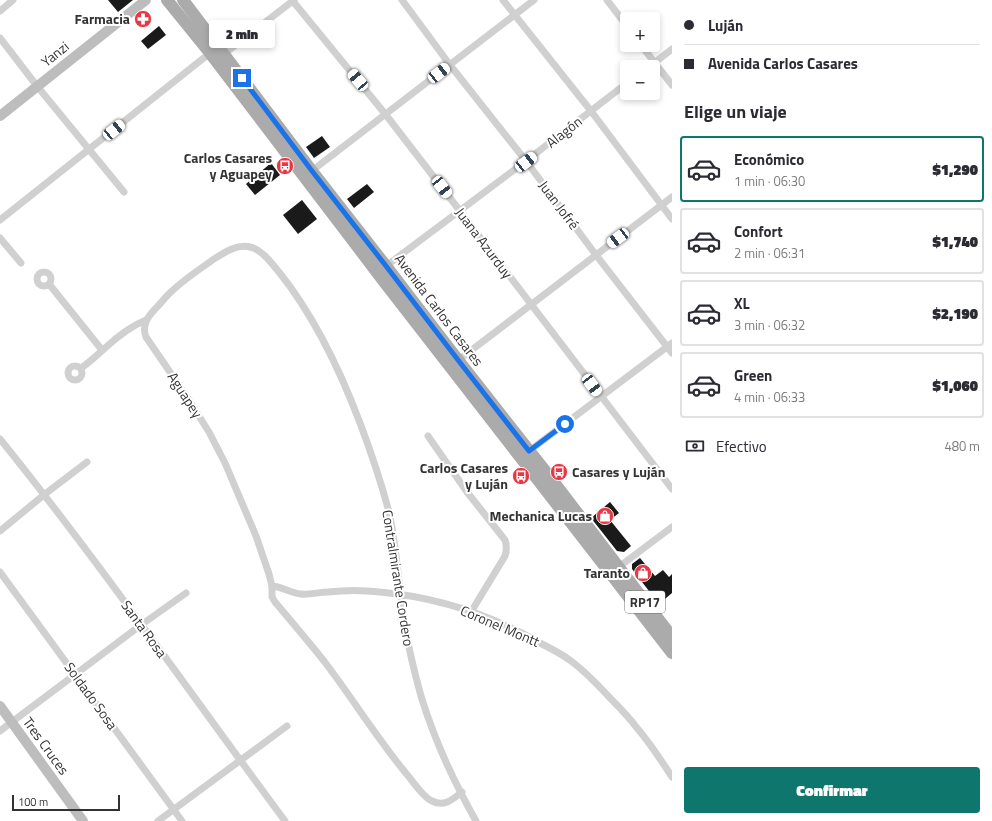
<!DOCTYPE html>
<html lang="es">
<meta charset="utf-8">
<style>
:root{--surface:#fff;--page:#f7f7f7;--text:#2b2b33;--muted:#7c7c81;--line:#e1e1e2;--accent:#0f766e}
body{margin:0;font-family:"Titillium Web",sans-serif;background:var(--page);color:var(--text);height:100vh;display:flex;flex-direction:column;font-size:15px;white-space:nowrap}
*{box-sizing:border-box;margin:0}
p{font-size:13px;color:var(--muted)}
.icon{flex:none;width:22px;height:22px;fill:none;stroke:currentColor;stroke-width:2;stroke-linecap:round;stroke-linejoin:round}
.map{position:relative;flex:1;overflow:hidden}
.drawer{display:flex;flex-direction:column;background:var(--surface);width:320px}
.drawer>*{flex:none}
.hud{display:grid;align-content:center;height:88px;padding:0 12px;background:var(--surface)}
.tools{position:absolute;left:620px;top:12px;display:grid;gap:8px}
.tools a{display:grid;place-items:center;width:40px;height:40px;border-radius:4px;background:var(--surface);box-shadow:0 2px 6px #0003;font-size:20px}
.scale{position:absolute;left:12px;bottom:10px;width:108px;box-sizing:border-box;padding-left:4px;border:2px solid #333;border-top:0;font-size:11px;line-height:14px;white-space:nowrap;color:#333;-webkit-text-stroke:3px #fff;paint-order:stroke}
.end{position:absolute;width:18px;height:18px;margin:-9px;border:5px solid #1a73e8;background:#fff;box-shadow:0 0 0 2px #fff}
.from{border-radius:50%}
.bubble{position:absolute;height:28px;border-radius:4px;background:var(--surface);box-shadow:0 2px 6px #0003;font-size:13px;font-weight:800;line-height:28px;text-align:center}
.car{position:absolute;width:12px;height:24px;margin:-12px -6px;border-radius:5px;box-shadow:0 0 3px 1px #0007;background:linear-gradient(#fff 24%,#345 0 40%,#fff 0 76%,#345 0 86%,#fff 0)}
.hud b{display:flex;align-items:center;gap:14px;height:38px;font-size:15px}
.hud b+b{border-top:1px solid var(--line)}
.hud i{width:10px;height:10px;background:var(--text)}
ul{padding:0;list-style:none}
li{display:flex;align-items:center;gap:12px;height:66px;margin:0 8px 6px;padding:0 4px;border:2px solid var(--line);border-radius:4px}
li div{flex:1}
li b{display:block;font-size:15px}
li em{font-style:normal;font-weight:800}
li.current{border-color:var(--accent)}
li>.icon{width:36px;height:36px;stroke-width:1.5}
h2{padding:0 12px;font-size:18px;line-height:48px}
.pay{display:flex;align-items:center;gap:10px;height:44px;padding:0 12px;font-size:15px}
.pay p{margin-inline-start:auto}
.button{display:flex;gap:8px;margin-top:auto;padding:8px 12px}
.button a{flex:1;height:46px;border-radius:4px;background:var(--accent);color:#fff;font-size:16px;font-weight:800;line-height:46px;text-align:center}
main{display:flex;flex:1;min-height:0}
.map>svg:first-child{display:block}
.building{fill:#1a1a1a}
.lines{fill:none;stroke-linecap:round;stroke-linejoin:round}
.street{stroke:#d0d0d0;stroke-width:7}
.secondary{stroke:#bdbdbd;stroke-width:10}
.primary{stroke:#ababab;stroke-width:12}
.route{stroke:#1a73e8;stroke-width:5}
.labels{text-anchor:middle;stroke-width:4;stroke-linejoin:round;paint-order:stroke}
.shield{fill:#fff;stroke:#707070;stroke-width:1}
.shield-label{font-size:13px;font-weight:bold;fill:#333}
.poi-label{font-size:14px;font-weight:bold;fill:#333;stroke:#fff;text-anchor:end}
.street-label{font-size:14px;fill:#333;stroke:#fff}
</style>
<main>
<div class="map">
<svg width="672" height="821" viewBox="0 0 672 821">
<rect width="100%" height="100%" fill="#fff"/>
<g class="building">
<path d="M108 0H133L118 12Z"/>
<path d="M222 24 233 39 230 41 223 40 214 29Z"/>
<path d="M159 26 166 35 148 49 141 41Z"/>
<path d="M322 136 330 147 314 158 306 147Z"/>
<path d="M271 163 280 175 255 195 246 184Z"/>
<path d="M367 184 374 192 354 208 347 199Z"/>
<path d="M302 200 317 219 298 234 283 215Z"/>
<path d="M610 502 619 513 610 520 631 546 624 552 617 551 591 518Z"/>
<path d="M640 558 655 576 663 570 669 577 672 574V593L659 604 632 569V564Z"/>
</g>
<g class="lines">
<g class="street">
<path d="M292 0 386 115 460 211 672 489"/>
<path d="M402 0 450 65 526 161 596 255 672 353"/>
<path d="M503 0 591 111 672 219"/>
<path d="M607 0 627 26"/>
<path d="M0 11 13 0"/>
<path d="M0 38 37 86 124 192"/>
<path d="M641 45 672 85"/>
<path d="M224 54 294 0"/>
<path d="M649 67 672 49"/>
<path d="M309 173 534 0"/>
<path d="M0 220 210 53"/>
<path d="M0 238 21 263"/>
<path d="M386 266 526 161 627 83"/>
<circle cx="44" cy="279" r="7"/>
<path d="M49 284 102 350"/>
<path d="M456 362 672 197"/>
<circle cx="75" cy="373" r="7"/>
<path d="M81 368C90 362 97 355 105 348 117 337 131 326 146 320"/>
<path d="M428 436 467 492 505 540C507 546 507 550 505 556L471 612"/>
<path d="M0 439C100 563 190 693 285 821"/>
<path d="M529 451 672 343"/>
<path d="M0 531 45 494 87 462"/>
<path d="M616 569 672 527"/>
<path d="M0 572 182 821"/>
<path d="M272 586C283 587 291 593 301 594 310 595 319 592 328 592 345 590 363 590 380 592 435 597 491 615 540 643 550 648 562 654 571 661 586 672 598 685 611 699 620 708 629 717 637 728 650 743 661 760 672 777"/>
<path d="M0 731 141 625 186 593"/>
<path d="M462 792C452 800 444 807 432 801 423 797 415 784 409 777 378 740 353 699 324 661 308 641 291 621 275 602L272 597V586L269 574 256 536 225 463 209 432 187 397 146 337C144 332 144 327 146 322 148 316 153 311 158 306 162 302 166 296 171 292 183 280 200 269 214 259 225 252 237 244 250 247 263 250 271 263 279 272 315 317 340 370 360 423 371 452 381 482 389 512 397 548 398 584 404 620 408 646 414 671 421 696 434 739 454 782 476 821"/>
<path d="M158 821 287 726"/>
</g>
<g class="secondary">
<path d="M0 116 146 0"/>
<path d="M0 706 83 821"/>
</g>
<g class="primary">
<path d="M167 0 210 53 382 279 672 653"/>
<path d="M183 0 312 171 386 266 458 360 550 477 672 637"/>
</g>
</g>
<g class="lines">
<path class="route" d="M242 78 312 171 386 266 458 360 529 451 565 424"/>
</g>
<defs>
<symbol id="pharmacy-disc" viewBox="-11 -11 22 22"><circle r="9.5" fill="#e63946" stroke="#fff"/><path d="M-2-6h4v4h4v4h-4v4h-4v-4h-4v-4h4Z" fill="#fff"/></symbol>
<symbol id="bus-disc" viewBox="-11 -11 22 22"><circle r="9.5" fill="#e63946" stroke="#fff"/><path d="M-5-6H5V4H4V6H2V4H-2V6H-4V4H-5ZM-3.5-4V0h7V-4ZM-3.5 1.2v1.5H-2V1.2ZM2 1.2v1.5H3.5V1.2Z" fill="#fff"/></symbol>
<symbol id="shop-disc" viewBox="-11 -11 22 22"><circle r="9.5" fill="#e63946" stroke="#fff"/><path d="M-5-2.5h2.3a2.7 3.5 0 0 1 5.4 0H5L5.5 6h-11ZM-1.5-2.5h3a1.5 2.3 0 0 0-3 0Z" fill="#fff"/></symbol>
</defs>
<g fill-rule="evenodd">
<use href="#pharmacy-disc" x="133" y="9" width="20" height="20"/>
<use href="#bus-disc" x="275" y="156" width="20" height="20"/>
<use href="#bus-disc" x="549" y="462" width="20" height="20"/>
<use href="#bus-disc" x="511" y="466" width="20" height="20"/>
<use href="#shop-disc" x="595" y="506" width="20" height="20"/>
<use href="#shop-disc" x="633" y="563" width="20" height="20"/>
</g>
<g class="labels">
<rect class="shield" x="625" y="591" width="40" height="22" rx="3"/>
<g class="shield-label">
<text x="645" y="607">RP17</text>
</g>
<g class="poi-label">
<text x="130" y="24">Farmacia</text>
<text x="272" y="163">Carlos Casares<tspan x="272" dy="16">y Aguapey</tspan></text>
<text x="508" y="473">Carlos Casares<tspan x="508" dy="16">y Luján</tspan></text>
<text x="572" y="477" text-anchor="start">Casares y Luján</text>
<text x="592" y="521">Mechanica Lucas</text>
<text x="630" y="578">Taranto</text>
</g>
<g class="street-label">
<text transform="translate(55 54) rotate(-39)" y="5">Yanzi</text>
<text transform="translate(564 132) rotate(-38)" y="5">Alagón</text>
<text transform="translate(559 205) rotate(53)" y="5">Juan Jofré</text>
<text transform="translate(484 243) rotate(53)" y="5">Juana Azurduy</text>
<text transform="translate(439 310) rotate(53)" y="5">Avenida Carlos Casares</text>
<text transform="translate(185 395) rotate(57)" y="5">Aguapey</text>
<text transform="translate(398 578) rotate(81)" y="5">Contralmirante Cordero</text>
<text transform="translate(500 626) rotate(23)" y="5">Coronel Montt</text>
<text transform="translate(144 629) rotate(54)" y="5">Santa Rosa</text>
<text transform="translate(91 696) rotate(54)" y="5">Soldado Sosa</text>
<text transform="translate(46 746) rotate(54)" y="5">Tres Cruces</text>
</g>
</g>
</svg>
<div class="tools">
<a>+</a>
<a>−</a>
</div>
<div class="scale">100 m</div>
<i class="end from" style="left:565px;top:424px"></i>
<i class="end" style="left:242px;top:78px"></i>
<div class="bubble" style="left:209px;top:20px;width:66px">2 min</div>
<i class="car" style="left:439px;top:73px;rotate:52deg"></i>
<i class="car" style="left:358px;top:80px;rotate:320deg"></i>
<i class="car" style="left:114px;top:130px;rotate:51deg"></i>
<i class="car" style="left:526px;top:162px;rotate:52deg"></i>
<i class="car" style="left:442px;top:187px;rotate:142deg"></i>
<i class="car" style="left:618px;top:238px;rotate:233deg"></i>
<i class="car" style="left:592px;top:385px;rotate:143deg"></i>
</div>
<section class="drawer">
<div class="hud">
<b><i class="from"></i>Luján</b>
<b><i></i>Avenida Carlos Casares</b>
</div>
<h2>Elige un viaje</h2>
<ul>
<li class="current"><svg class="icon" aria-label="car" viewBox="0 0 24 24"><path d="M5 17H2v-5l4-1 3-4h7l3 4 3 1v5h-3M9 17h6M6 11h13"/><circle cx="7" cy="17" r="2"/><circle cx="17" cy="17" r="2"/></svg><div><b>Económico</b><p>1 min · 06:30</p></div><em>$1,290</em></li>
<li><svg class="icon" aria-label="car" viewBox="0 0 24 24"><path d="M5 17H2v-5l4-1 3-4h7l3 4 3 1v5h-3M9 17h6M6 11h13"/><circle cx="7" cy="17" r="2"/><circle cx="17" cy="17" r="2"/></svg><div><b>Confort</b><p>2 min · 06:31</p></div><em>$1,740</em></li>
<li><svg class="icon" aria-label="car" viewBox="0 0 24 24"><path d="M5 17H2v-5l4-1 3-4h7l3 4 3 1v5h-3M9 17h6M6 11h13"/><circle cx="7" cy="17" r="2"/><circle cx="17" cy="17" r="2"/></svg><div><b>XL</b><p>3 min · 06:32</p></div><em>$2,190</em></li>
<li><svg class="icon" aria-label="car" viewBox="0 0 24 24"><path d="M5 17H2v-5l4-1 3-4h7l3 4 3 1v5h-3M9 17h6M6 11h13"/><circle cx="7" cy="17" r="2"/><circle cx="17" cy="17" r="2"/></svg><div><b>Green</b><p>4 min · 06:33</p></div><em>$1,060</em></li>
</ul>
<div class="pay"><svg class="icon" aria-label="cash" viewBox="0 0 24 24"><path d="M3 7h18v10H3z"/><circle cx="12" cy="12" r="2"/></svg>Efectivo<p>480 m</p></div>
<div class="button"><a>Confirmar</a></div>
</section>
</main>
